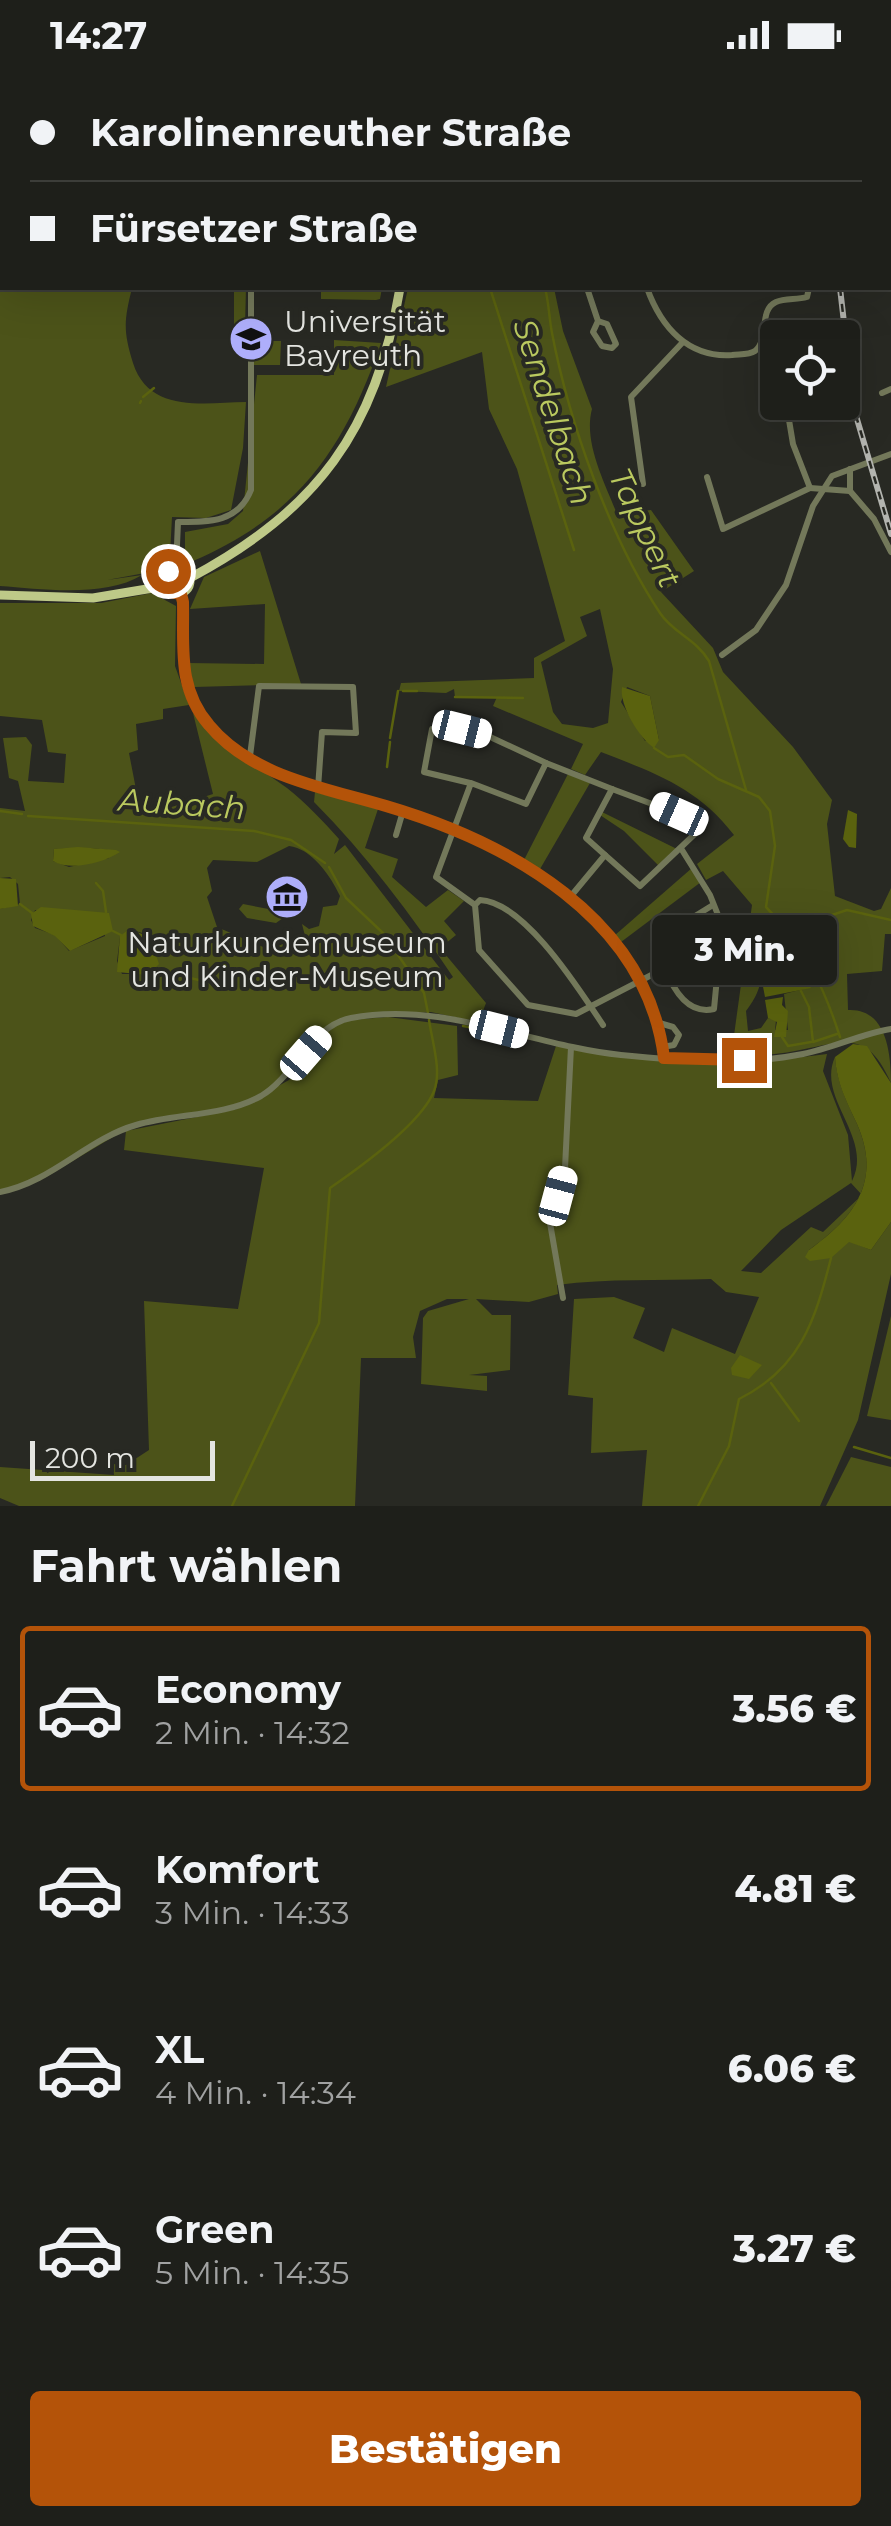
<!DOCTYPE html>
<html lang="de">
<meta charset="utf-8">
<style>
:root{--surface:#1e1f1a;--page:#262723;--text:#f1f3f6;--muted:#a1a2a2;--line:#3c3d39;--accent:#b45309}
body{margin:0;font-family:Montserrat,sans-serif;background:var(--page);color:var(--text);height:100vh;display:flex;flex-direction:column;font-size:38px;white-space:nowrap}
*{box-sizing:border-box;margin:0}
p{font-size:32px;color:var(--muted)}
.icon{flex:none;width:55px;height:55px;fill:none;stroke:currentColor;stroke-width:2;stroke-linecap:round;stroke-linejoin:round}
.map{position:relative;height:1436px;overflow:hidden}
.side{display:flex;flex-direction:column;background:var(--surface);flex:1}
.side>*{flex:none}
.banner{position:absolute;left:0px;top:0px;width:892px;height:220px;box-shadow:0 10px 40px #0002,0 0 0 2px var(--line);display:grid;align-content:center;height:220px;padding:0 30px;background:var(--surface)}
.tools{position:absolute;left:760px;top:250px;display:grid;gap:20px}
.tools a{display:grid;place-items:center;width:100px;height:100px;border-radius:10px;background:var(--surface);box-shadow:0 10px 40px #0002,0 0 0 2px var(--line);font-size:50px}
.scale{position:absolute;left:30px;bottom:25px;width:185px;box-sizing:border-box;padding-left:10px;border:5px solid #e4e5e1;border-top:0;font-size:28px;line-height:35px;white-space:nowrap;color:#e4e5e1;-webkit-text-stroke:8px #282923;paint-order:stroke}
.end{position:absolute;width:45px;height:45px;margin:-22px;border:12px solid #b45309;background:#fff;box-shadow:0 0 0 5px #fff}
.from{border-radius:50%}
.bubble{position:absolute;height:70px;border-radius:10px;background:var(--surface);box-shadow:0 10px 40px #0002,0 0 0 2px var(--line);font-size:32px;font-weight:800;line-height:70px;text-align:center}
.car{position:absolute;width:30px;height:60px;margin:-30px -15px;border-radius:12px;box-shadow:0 0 8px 2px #0007;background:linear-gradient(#fff 24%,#345 0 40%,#fff 0 76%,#345 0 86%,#fff 0)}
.banner b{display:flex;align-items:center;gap:35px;height:95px;font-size:38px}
.banner b+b{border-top:2px solid var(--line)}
.banner i{width:25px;height:25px;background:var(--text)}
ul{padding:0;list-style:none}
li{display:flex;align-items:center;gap:30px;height:165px;margin:0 20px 15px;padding:0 10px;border:5px solid transparent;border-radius:10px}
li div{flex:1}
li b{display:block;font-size:38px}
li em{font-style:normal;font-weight:800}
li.selected{border-color:var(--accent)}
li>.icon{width:90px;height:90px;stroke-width:1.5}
h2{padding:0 30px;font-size:45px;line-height:120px}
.primary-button{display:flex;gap:20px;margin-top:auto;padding:20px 30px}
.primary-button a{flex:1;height:115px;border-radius:10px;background:var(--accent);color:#fff;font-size:40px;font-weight:800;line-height:115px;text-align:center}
.status{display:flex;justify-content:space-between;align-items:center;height:70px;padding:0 50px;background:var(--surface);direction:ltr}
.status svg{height:28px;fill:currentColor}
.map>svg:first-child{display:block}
.green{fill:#4c5319;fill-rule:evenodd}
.water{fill:#5a620e}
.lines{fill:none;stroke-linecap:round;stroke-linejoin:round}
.stream{stroke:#5a620e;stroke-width:2.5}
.minor{stroke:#73785a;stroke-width:6}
.major{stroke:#bec988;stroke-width:9}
.rail-casing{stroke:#b3b4af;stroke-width:6}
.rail{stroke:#282923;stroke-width:2.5;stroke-dasharray:8;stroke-linecap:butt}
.route{stroke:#b45309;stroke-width:12}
.labels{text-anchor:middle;stroke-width:8;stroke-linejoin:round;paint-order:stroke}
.poi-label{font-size:30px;fill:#e4e5e1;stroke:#282923;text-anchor:start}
.water-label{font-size:32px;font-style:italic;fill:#bac95f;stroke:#282923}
</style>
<div class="status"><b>14:27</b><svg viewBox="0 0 49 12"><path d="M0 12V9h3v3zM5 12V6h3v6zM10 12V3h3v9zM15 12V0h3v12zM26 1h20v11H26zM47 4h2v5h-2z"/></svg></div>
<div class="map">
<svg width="891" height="1436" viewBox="0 0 891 1436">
<rect width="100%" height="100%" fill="#282923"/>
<g class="green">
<path d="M0 0 83 2H2V218H132C124 251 123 260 133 293 149 343 202 333 246 332L243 378 231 440 206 448 172 447 170 484 145 503 107 510 142 505C105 528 41 519 0 516Z"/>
<path d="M234 218H246L245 255H234Z"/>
<path d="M321 218H382L380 229 376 230 321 229Z"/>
<path d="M408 218H554L563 261 592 339C583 372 605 413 617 444L651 440 694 501 661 522 713 578 723 602 793 677 832 730 827 754 835 826 874 841 881 839 891 818V864H885L882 901 847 904 848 940C886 938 891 982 891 1013 867 958 843 972 795 981 774 985 753 986 731 987L752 835 723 801 706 810 697 794 734 765C698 718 655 703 601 682L585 705 571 699 583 674 493 636 497 627H455L454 619 446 623 399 621 401 613 534 608V588L565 571 517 399 489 339 482 282 386 317ZM600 539 613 599 608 653 593 658 562 654 553 642 541 592 587 566 580 547ZM627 617 650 626 659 670 645 671 621 632ZM773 857C779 880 804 894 811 917L784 924 788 960H775L776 950 768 948 761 958 748 961 746 941C772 908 755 894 765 859Z"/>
<path d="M334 270 381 273C345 378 298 446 193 491L185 486V462L228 454 243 441 257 305H334Z"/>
<path d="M253 271H281L280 295H253Z"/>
<path d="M260 481 301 614 194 617 188 593 264 594 265 534 190 539 204 507Z"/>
<path d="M152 523 176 536 175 596 189 635 163 639V649L136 654 138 680 129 683 140 740H162L213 724 193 643C218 677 254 694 287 718 306 733 323 751 339 769L334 784 345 775 449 910 453 907C412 846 366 784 314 732L315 722 378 739 365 778 398 789 392 807 426 837 448 820 464 831 444 851 456 865 440 878 486 933 481 946 468 950 431 942 349 948 330 956 282 1011 237 1037 133 1055 46 1107 0 1122V839L20 834 18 814 10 807 0 808V738L25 741 18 711 9 708 3 668 26 667 32 675 28 711 64 713 66 684 48 682 42 650 0 646V533H101ZM289 776C311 778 331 806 340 826L337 835 323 837 319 856 309 859 302 854 306 870 287 872 270 880 217 857 207 827 212 821 207 798 213 790 257 792ZM92 778 108 780 109 788 69 797 53 791 54 779ZM35 840 100 844 105 866 69 881 55 865 35 858 31 850ZM129 859 149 865 157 893 146 904H122L117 891 120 867Z"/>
<path d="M568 704 590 713 540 799 524 790Z"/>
<path d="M602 742 679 780 659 796 624 761 600 745Z"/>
<path d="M692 798 701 812 621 872 614 866Z"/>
<path d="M243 834 279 841 283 848 276 853 247 848 239 839Z"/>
<path d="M388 947 457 956 458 1005 438 1010 434 1028 538 1031 556 976C645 992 738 996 827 984L823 1001 848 1065 852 1111C874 1067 816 1029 835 987 837 1013 846 1030 857 1054 882 1111 855 1147 809 1180L835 1181 849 1171 871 1180 891 1152V1204L858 1350 820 1436H642L647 1380 591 1383 593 1328 568 1325 574 1229 614 1227 645 1238 633 1268 664 1282 672 1258 735 1284 759 1227 726 1222 711 1209C659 1211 609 1208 557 1215L558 1224 529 1232 476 1229 492 1245H511L510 1300 469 1305 487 1306V1321L421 1314 423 1248 428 1241 469 1229H447L420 1241 413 1267 416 1288H361L355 1436H19L0 1428V1397L114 1405 113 1394 126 1395 149 1380 144 1231 238 1239 264 1098 124 1080 126 1061 237 1039 289 1010 331 957 350 950ZM851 1113 862 1125 823 1162 811 1157 761 1203 741 1201 781 1160Z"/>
<path d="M891 1246V1350L867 1346Z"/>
<path d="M851 1387 891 1397V1436H826Z"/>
</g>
<g class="water">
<path d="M622 617 650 626 659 670 654 678C639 668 619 635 622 617Z"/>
<path d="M848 740 857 744 856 778 849 777 843 769Z"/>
<path d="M78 777 116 780 120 782C105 792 71 802 53 791L54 779Z"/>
<path d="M0 808 16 809 18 836 0 839Z"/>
<path d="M41 837 109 843 113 861 70 881 55 866 33 856 31 844Z"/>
<path d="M767 857H774C778 880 804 893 811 918L765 927 759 896Z"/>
<path d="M129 859 150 867 159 894 148 905 117 902 120 866Z"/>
<path d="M783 927 782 935 788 941 786 967H774L777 952 768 948 765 930Z"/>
<path d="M853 974 867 976 891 1013V1152L871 1180 849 1172 831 1188 810 1191 805 1187 809 1180C855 1147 882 1111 857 1054 846 1030 837 1014 835 987Z"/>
<path d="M740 1285 762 1295 749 1309 732 1305 731 1298Z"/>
</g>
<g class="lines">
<g class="stream">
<path d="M545 2 547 0"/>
<path d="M490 218 574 480"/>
<path d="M545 218C549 233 549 248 552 263 569 352 610 468 660 543 673 563 696 569 709 591L746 720"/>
<path d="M143 327 154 318"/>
<path d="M140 333 141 331"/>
<path d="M403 621H417"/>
<path d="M455 627 523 628"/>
<path d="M390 668 398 621"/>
<path d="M654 678 668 687 684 685 718 709 759 727 770 741 775 776 766 837C804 875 824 917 840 967"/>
<path d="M387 697 390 672"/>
<path d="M0 741 22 744"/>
<path d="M28 746 254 761 291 770 325 793"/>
<path d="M329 797 346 828 383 863 424 923 428 943"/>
<path d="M96 813 103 821 106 842"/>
<path d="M20 834 32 843"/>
<path d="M787 860 847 840 891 850"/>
<path d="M113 861 121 865"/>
<path d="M158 901 199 910"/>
<path d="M801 921 809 937 813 972 837 964"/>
<path d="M463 956 491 961"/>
<path d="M782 967 788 976 811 972"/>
<path d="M771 1313 799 1351"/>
<path d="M854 1377 891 1388"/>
<path d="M232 1436 319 1253 330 1118C359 1098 421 1054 434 1021 442 1001 432 971 429 950"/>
<path d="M698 1436 729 1376 739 1329C800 1299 815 1251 831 1188"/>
</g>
<g class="minor">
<path d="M628 0V2"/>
<path d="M780 2 790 0"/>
<path d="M881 2 882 0"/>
<path d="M587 218 598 251 593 262 602 276 612 278 616 274 607 254 598 251"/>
<path d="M647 218C661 257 688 288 732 285 740 284 749 285 755 281 770 269 758 240 776 232 785 228 797 230 807 227L809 218"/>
<path d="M778 292 769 296 771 312 778 313"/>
<path d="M882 323 891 319"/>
<path d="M786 332 793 374 810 418"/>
<path d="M850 399V421L874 449 891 482"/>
<path d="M707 407 723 459 810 418"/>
<path d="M643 414 631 327 683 272"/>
<path d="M810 418 850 421"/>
<path d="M176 498 178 452C208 452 238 453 251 420V218"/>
<path d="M181 524C190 573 172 610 208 655 251 707 326 718 386 736 508 772 646 848 664 988"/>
<path d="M722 585 756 560 786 515 813 436 832 406 891 384"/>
<path d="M250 686 259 616 353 617 356 663 322 662 318 718"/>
<path d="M470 713 424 702 432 659 488 666 546 693"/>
<path d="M396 765 403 741"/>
<path d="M605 785 640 816 698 761 679 744 612 719"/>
<path d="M571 826 605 785 586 768 612 719 546 693 526 734 471 713 436 807 475 835 479 880 528 935 576 944 665 898 679 882 674 859 713 835"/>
<path d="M475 835 480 830C525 832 580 921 603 955"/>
<path d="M665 898C673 919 688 945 714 939L722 855 710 825 682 780"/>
<path d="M656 952 673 957 679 965 674 975 662 977"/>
<path d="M0 1122C52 1112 87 1069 136 1055 177 1043 223 1047 261 1026 295 1006 312 955 351 948 443 930 532 976 621 985 680 991 744 996 803 984 833 978 861 964 891 959"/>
<path d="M563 1228 550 1153 565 1098 571 977"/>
</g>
<g class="major">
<path d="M414 0V2"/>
<circle cx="177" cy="511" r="13"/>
<path d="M190 508C317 440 376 361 400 218"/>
<path d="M0 525 93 528 165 516"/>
</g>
<defs>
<g id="rail">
<path d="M859 2 860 0"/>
<path d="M840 218 854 339 891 464"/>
</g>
</defs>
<use href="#rail" class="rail-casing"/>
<use href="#rail" class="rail"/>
</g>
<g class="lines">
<path class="route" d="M168 501 164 516 170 522 181 524 183 532C184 576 177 618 209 655 252 707 326 718 386 736 508 772 647 848 664 988L744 990"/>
</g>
<defs>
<symbol id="university-disc" viewBox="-11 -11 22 22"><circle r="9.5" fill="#aeaefb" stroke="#282923"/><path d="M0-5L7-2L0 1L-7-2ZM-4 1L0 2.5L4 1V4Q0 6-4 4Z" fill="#111"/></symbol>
<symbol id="museum-disc" viewBox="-11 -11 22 22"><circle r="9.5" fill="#aeaefb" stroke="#282923"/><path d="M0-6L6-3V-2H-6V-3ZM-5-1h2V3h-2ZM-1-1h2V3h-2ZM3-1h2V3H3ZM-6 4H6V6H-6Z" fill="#111"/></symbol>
</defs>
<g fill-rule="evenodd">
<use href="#university-disc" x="226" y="244" width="50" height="50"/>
<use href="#museum-disc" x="262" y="802" width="50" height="50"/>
</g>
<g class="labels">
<g class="poi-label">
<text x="284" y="262">Universität<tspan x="284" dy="34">Bayreuth</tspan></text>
<text x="287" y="883" text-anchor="middle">Naturkundemuseum<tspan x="287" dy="34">und Kinder-Museum</tspan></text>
</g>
<g class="water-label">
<text transform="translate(553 342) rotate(72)" y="11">Sendelbach</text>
<text transform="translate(645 458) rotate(65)" y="11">Tappert</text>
<text transform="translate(182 734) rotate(4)" y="11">Aubach</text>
</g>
</g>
</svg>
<div class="tools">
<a><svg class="icon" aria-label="locate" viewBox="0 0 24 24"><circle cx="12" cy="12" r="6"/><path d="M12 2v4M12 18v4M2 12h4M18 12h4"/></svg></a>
</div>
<div class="scale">200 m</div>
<i class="end from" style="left:168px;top:501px"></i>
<i class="end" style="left:744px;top:990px"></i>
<div class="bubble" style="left:652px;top:845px;width:185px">3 Min.</div>
<i class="car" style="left:462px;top:659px;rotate:104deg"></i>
<i class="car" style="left:679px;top:744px;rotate:294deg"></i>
<i class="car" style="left:499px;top:959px;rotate:104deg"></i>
<i class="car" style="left:306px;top:983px;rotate:41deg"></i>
<i class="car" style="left:558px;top:1126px;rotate:15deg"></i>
<div class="banner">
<b><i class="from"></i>Karolinenreuther Straße</b>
<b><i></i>Fürsetzer Straße</b>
</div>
</div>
<section class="side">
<h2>Fahrt wählen</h2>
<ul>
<li class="selected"><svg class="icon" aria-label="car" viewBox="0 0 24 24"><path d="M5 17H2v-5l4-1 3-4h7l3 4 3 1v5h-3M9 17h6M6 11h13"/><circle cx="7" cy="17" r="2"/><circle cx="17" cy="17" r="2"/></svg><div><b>Economy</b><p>2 Min. · 14:32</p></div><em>3.56 €</em></li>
<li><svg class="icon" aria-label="car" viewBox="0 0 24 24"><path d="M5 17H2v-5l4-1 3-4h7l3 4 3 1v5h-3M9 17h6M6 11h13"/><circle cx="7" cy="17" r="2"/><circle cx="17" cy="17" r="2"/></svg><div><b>Komfort</b><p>3 Min. · 14:33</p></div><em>4.81 €</em></li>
<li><svg class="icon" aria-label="car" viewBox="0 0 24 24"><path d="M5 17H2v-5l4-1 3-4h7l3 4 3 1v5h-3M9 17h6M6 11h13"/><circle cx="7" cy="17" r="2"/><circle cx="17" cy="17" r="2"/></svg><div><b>XL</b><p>4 Min. · 14:34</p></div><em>6.06 €</em></li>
<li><svg class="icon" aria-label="car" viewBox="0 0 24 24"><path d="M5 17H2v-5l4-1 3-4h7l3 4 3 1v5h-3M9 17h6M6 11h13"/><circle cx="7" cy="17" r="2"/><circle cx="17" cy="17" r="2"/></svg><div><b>Green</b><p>5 Min. · 14:35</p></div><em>3.27 €</em></li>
</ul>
<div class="primary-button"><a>Bestätigen</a></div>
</section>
